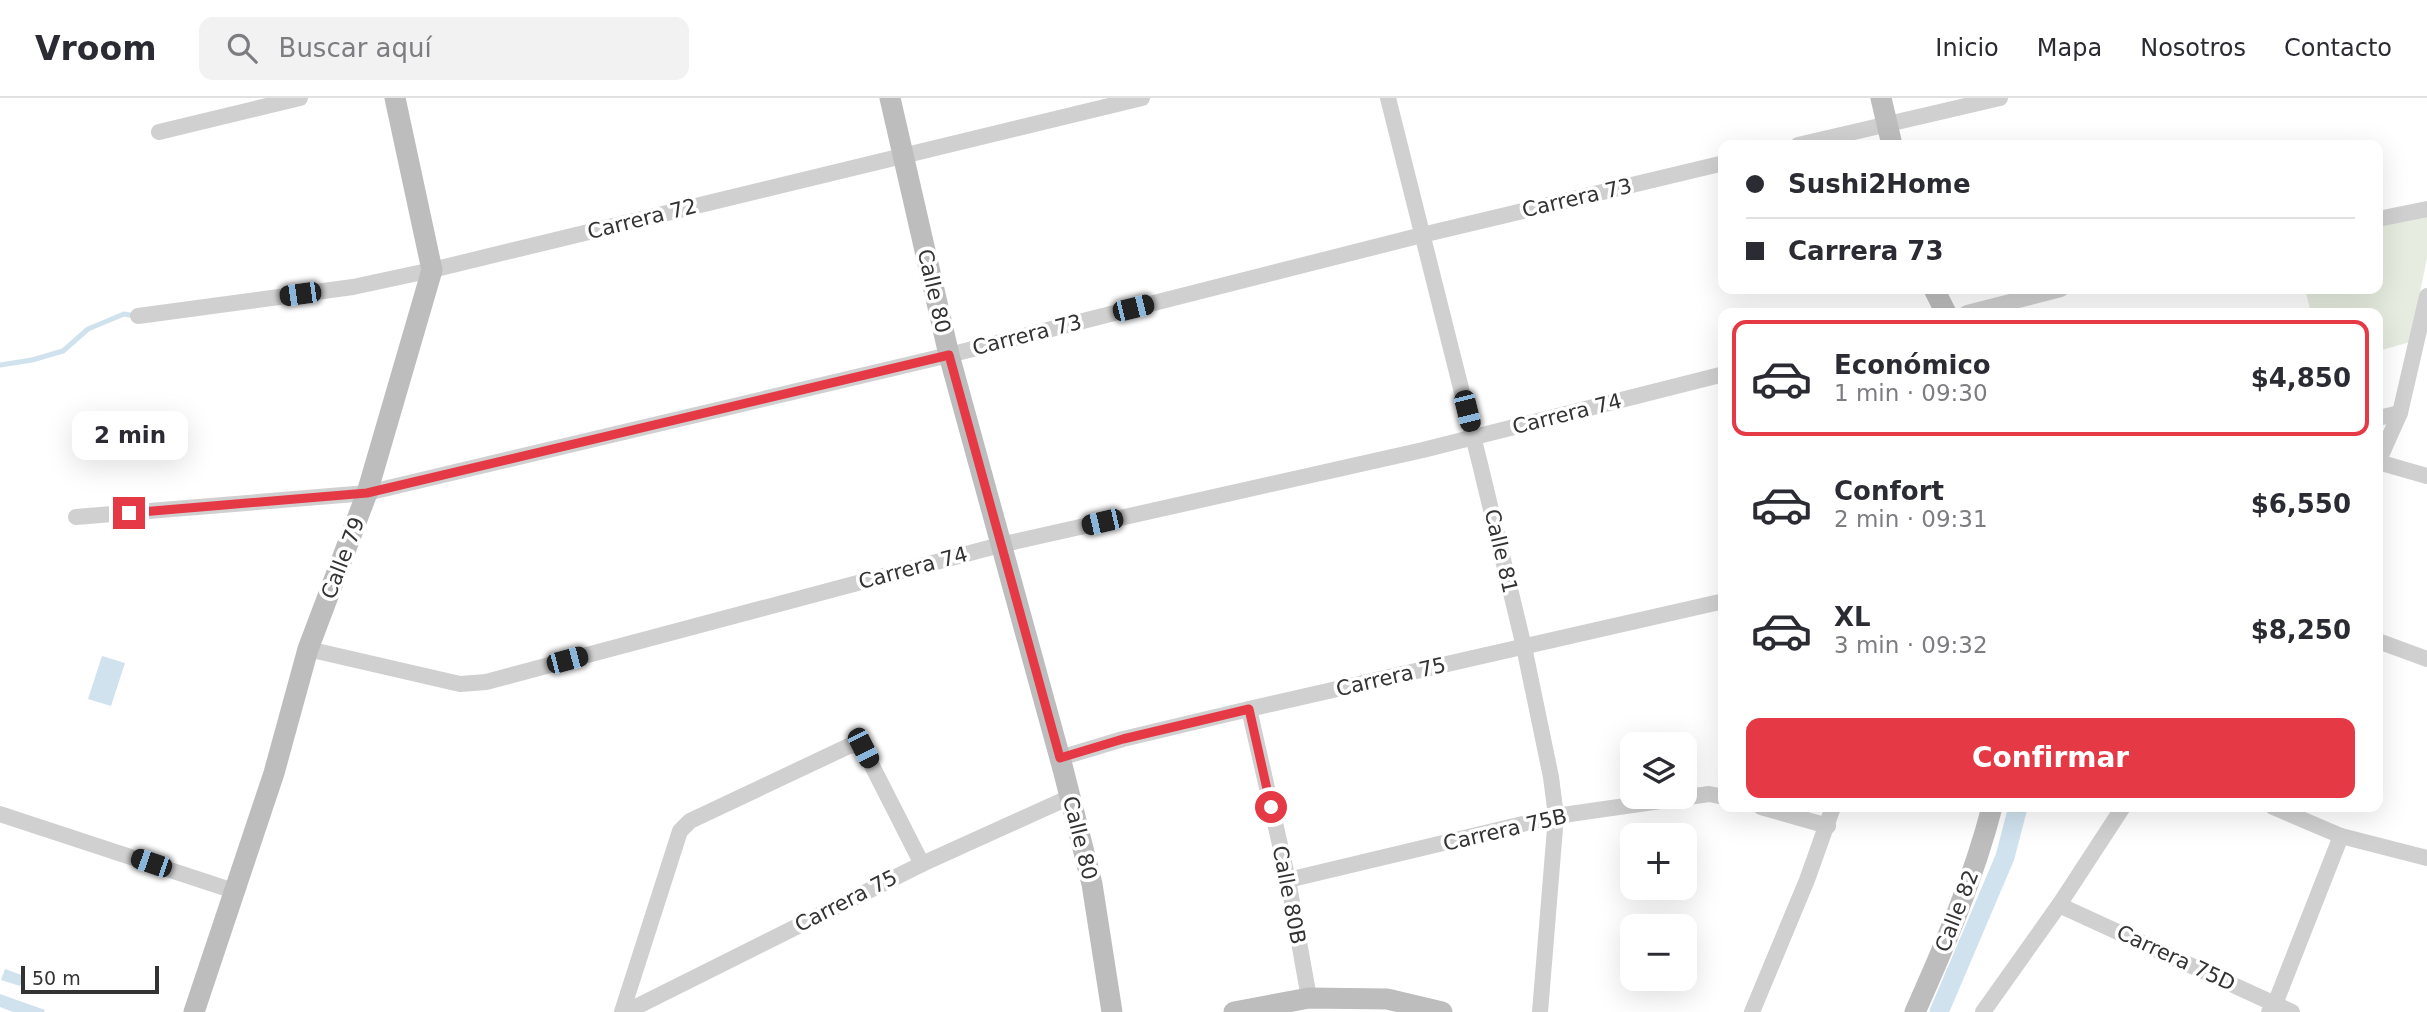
<!DOCTYPE html>
<html lang="es">
<meta charset="utf-8">
<style>
:root{--surface:#fff;--page:#f2f2f3;--text:#2b2b33;--muted:#7c7c81;--line:#e1e1e2;--accent:#e63946}
body{margin:0;font-family:"DejaVu Sans",sans-serif;background:var(--page);color:var(--text);height:100vh;display:flex;flex-direction:column;font-size:26px;white-space:nowrap}
*{box-sizing:border-box;margin:0}
p{font-size:23px;color:var(--muted)}
.icon{flex:none;width:38px;height:38px;fill:none;stroke:currentColor;stroke-width:2;stroke-linecap:round;stroke-linejoin:round}
.map{position:relative;flex:1;overflow:hidden}
.side{position:absolute;left:1718px;top:210px;width:665px;height:504px;display:flex;flex-direction:column;background:var(--surface);border-radius:14px;box-shadow:0 7px 28px #0002}
.side>*{flex:none}
.banner{position:absolute;left:1718px;top:42px;width:665px;height:154px;border-radius:14px;box-shadow:0 7px 28px #0002;display:grid;align-content:center;height:154px;padding:0 28px;background:var(--surface)}
.buttons{position:absolute;left:1620px;top:634px;display:grid;gap:14px}
.buttons a{display:grid;place-items:center;width:77px;height:77px;border-radius:14px;background:var(--surface);box-shadow:0 7px 28px #0002;font-size:35px}
.scale{position:absolute;left:21px;bottom:18px;width:138px;box-sizing:border-box;padding-left:7px;border:4px solid #333;border-top:0;font-size:19px;line-height:24px;white-space:nowrap;color:#333;-webkit-text-stroke:5px #fff;paint-order:stroke}
.end{position:absolute;width:32px;height:32px;margin:-16px;border:9px solid #e63946;background:#fff;box-shadow:0 0 0 4px #fff}
.from{border-radius:50%}
.bubble{position:absolute;height:49px;border-radius:14px;background:var(--surface);box-shadow:0 7px 28px #0002;font-size:23px;font-weight:800;line-height:49px;text-align:center}
.car{position:absolute;width:21px;height:42px;margin:-21px -10px;border-radius:9px;box-shadow:0 0 5px 2px #0007;background:linear-gradient(#222 24%,#8ab4d8 0 40%,#222 0 76%,#8ab4d8 0 86%,#222 0)}
.banner b{display:flex;align-items:center;gap:24px;height:66px;font-size:26px}
.banner b+b{border-top:2px solid var(--line)}
.banner i{width:18px;height:18px;background:var(--text)}
ul{padding:12px 0 0;list-style:none}
li{display:flex;align-items:center;gap:21px;height:116px;margin:0 14px 10px;padding:0 14px;border:4px solid transparent;border-radius:14px}
li div{flex:1}
li b{display:block;font-size:26px}
li em{font-style:normal;font-weight:800}
li.selected{border-color:var(--accent)}
li>.icon{width:63px;height:63px;stroke-width:1.5}
.cta{display:flex;gap:14px;margin-top:auto;padding:14px 28px}
.cta a{flex:1;height:80px;border-radius:14px;background:var(--accent);color:#fff;font-size:28px;font-weight:800;line-height:80px;text-align:center}
header{display:flex;align-items:center;gap:42px;box-sizing:border-box;height:98px;padding:0 35px;background:var(--surface);border-bottom:2px solid var(--line)}
header strong{font-size:33px}
nav{display:flex;gap:38px;margin-inline-start:auto;font-size:24px}
.search{width:490px;height:63px;background:var(--page);display:flex;align-items:center;gap:18px;box-sizing:border-box;padding:0 24px;border-radius:14px;color:var(--muted);font-size:26px}
.map>svg:first-child{display:block}
.green{fill:#e6ecdf}
.water{fill:#cfe2ee}
.lines{fill:none;stroke-linecap:round;stroke-linejoin:round}
.stream{stroke:#cfe2ee;stroke-width:5}
.canal{stroke:#cfe2ee;stroke-width:19}
.street{stroke:#d0d0d0;stroke-width:16}
.secondary{stroke:#bdbdbd;stroke-width:21}
.route{stroke:#e63946;stroke-width:9}
.labels{text-anchor:middle;stroke-width:7;stroke-linejoin:round;paint-order:stroke}
.street-label{font-size:21px;fill:#333;stroke:#fff}
</style>
<header>
<strong>Vroom</strong>
<div class="search"><svg class="icon" aria-label="search" viewBox="0 0 24 24"><circle cx="10" cy="10" r="6"/><path d="M15 15l6 6"/></svg>Buscar aquí</div>
<nav><a>Inicio</a><a>Mapa</a><a>Nosotros</a><a>Contacto</a></nav>
</header>
<div class="map">
<svg width="2427" height="914" viewBox="0 0 2427 914">
<rect width="100%" height="100%" fill="#fff"/>
<path class="green" d="M2427 109V160L2410 244 2378 253V215H2311L2305 191H2378V122Z"/>
<g class="water">
<path d="M102 558 125 565 111 608 88 601Z"/>
<path d="M5 871 24 878 20 888 1 882Z"/>
<path d="M0 896 45 912 44 914H13L0 909Z"/>
</g>
<g class="lines">
<path class="stream" d="M0 267 32 262 63 253 88 231 124 216 135 218"/>
<path class="canal" d="M1939 914 2005 759 2018 709"/>
<g class="street">
<path d="M1388 0 1480 366 1524 549 1551 679 1556 718 1540 914"/>
<path d="M159 34 300 0"/>
<path d="M1798 47 2000 0"/>
<path d="M2378 121 2427 111"/>
<path d="M1967 215 2061 191"/>
<path d="M138 218 353 189 432 172 1142 0"/>
<path d="M2378 320 2400 315"/>
<path d="M2378 364 2400 315 2427 198"/>
<path d="M2378 364 2427 378"/>
<path d="M76 419 367 395 949 257 1422 137 1724 65"/>
<path d="M2378 543 2427 561"/>
<path d="M308 551 460 586 486 584 1000 447 1423 352 1724 276"/>
<path d="M1249 611 1288 782 1309 900"/>
<path d="M1060 660 1123 641 1249 611 1724 503"/>
<path d="M1761 709 1828 728"/>
<path d="M2273 709 2341 738 2427 760"/>
<path d="M0 716 234 793"/>
<path d="M1288 782 1556 718 1709 696 1724 699"/>
<path d="M2059 807 2292 914"/>
<path d="M622 914 680 733 690 723 851 647 863 650 922 766"/>
<path d="M626 914 922 766 1070 699"/>
<path d="M1752 914 1807 782 1833 709"/>
<path d="M1983 914 2059 807 2123 709"/>
<path d="M2269 914 2275 906 2341 738"/>
</g>
<g class="secondary">
<path d="M890 0 949 257 1063 671 1092 786 1112 914"/>
<path d="M1881 0 1892 47"/>
<path d="M1934 191 1946 215"/>
<path d="M194 914 274 675 308 551 367 395 432 172 395 0"/>
<path d="M1234 914 1309 900 1387 901 1442 914"/>
<path d="M1915 914C1945 847 1974 779 1992 709"/>
</g>
</g>
<g class="lines">
<path class="route" d="M129 415 367 395 949 257 1060 660 1123 641 1249 611 1271 709"/>
</g>
<g class="labels">
<g class="street-label">
<text transform="translate(1577 100) rotate(-13)" y="7">Carrera 73</text>
<text transform="translate(642 121) rotate(-14)" y="7">Carrera 72</text>
<text transform="translate(934 193) rotate(77)" y="7">Calle 80</text>
<text transform="translate(1027 237) rotate(-14)" y="7">Carrera 73</text>
<text transform="translate(1567 316) rotate(-14)" y="7">Carrera 74</text>
<text transform="translate(1501 453) rotate(77)" y="7">Calle 81</text>
<text transform="translate(343 460) rotate(-69)" y="7">Calle 79</text>
<text transform="translate(913 470) rotate(-15)" y="7">Carrera 74</text>
<text transform="translate(1391 579) rotate(-13)" y="7">Carrera 75</text>
<text transform="translate(1505 732) rotate(-13)" y="7">Carrera 75B</text>
<text transform="translate(1080 740) rotate(76)" y="7">Calle 80</text>
<text transform="translate(1289 797) rotate(79)" y="7">Calle 80B</text>
<text transform="translate(846 803) rotate(-27)" y="7">Carrera 75</text>
<text transform="translate(1957 813) rotate(-69)" y="7">Calle 82</text>
<text transform="translate(2176 860) rotate(25)" y="7">Carrera 75D</text>
</g>
</g>
</svg>
<div class="buttons">
<a><svg class="icon" aria-label="layers" viewBox="0 0 24 24"><path d="M12 4l9 5-9 5-9-5zM3 14l9 5 9-5"/></svg></a>
<a>+</a>
<a>−</a>
</div>
<div class="scale">50 m</div>
<i class="end from" style="left:1271px;top:709px"></i>
<i class="end" style="left:129px;top:415px"></i>
<div class="bubble" style="left:72px;top:313px;width:116px">2 min</div>
<i class="car" style="left:300px;top:196px;rotate:262deg"></i>
<i class="car" style="left:1133px;top:210px;rotate:76deg"></i>
<i class="car" style="left:1467px;top:313px;rotate:166deg"></i>
<i class="car" style="left:1102px;top:424px;rotate:257deg"></i>
<i class="car" style="left:567px;top:562px;rotate:75deg"></i>
<i class="car" style="left:863px;top:650px;rotate:153deg"></i>
<i class="car" style="left:151px;top:765px;rotate:289deg"></i>
<div class="banner">
<b><i class="from"></i>Sushi2Home</b>
<b><i></i>Carrera 73</b>
</div>
<section class="side">
<ul>
<li class="selected"><svg class="icon" aria-label="car" viewBox="0 0 24 24"><path d="M5 17H2v-5l4-1 3-4h7l3 4 3 1v5h-3M9 17h6M6 11h13"/><circle cx="7" cy="17" r="2"/><circle cx="17" cy="17" r="2"/></svg><div><b>Económico</b><p>1 min · 09:30</p></div><em>$4,850</em></li>
<li><svg class="icon" aria-label="car" viewBox="0 0 24 24"><path d="M5 17H2v-5l4-1 3-4h7l3 4 3 1v5h-3M9 17h6M6 11h13"/><circle cx="7" cy="17" r="2"/><circle cx="17" cy="17" r="2"/></svg><div><b>Confort</b><p>2 min · 09:31</p></div><em>$6,550</em></li>
<li><svg class="icon" aria-label="car" viewBox="0 0 24 24"><path d="M5 17H2v-5l4-1 3-4h7l3 4 3 1v5h-3M9 17h6M6 11h13"/><circle cx="7" cy="17" r="2"/><circle cx="17" cy="17" r="2"/></svg><div><b>XL</b><p>3 min · 09:32</p></div><em>$8,250</em></li>
</ul>
<div class="cta"><a>Confirmar</a></div>
</section>
</div>
